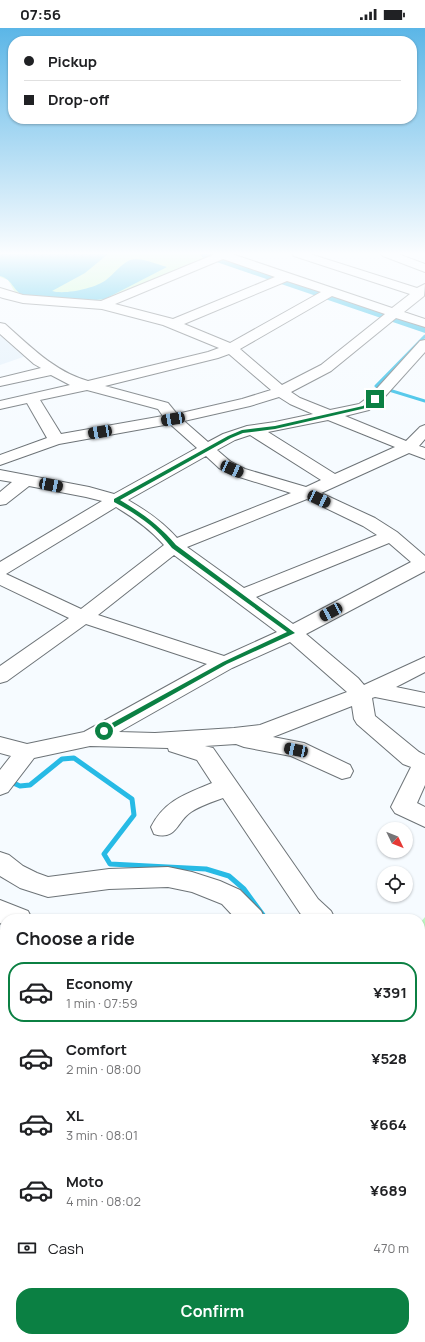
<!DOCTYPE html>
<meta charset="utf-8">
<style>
:root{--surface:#fff;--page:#f6f6f6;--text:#202124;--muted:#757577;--line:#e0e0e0;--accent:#0b8043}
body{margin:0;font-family:Manrope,sans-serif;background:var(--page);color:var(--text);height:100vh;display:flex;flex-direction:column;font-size:15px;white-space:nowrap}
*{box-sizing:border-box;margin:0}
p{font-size:13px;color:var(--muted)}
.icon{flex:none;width:22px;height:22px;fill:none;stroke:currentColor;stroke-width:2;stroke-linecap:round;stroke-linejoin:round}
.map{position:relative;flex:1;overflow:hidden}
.panel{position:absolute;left:0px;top:886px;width:425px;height:428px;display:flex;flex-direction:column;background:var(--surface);border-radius:16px 16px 0 0;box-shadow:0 1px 3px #0004}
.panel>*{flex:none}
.guide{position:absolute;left:8px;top:8px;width:409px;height:88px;border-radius:16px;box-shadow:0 1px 3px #0004;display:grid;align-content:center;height:88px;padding:0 16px;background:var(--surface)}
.needle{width:26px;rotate:133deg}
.tools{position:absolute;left:377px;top:794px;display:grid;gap:8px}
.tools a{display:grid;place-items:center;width:36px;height:36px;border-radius:50%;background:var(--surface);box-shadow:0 1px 3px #0004;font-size:20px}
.end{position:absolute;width:18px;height:18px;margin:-9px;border:5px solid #0b8043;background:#fff;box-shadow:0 0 0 2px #fff}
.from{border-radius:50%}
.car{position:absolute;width:12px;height:24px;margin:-12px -6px;border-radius:5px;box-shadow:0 0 3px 1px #0007;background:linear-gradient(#222 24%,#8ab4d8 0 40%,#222 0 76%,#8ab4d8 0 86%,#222 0)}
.guide b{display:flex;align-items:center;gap:14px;height:38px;font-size:15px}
.guide b+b{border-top:1px solid var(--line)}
.guide i{width:10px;height:10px;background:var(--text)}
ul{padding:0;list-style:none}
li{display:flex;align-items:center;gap:12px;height:60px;margin:0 8px 6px;padding:0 8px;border:2px solid transparent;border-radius:16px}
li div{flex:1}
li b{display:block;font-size:15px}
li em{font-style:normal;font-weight:700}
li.on{border-color:var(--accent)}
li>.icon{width:36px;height:36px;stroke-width:1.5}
h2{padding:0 16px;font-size:18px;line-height:48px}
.pay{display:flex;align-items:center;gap:10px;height:44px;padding:0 16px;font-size:15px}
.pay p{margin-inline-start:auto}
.cta{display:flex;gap:8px;margin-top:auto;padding:8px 16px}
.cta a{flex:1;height:46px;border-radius:16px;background:var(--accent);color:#fff;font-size:16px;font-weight:700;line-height:46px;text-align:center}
.status{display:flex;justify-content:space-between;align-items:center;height:28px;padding:0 20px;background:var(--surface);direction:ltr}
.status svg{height:11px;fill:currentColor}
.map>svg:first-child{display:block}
.built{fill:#e4f1fb}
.green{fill:#bdf9c3}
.water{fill:#27bae5}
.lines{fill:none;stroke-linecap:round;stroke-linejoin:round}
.stream-far2{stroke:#27bae5;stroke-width:3}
.stream-far1{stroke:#27bae5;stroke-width:5}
.stream{stroke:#27bae5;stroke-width:6}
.river{fill:#27bae5;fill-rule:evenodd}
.minor-casing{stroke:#6d7377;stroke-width:2}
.highway-casing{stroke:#6d7377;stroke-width:2}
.minor{fill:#fff;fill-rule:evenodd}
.highway{fill:#fff;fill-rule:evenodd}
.route{fill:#0b8043}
</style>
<div class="status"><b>07:56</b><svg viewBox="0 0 49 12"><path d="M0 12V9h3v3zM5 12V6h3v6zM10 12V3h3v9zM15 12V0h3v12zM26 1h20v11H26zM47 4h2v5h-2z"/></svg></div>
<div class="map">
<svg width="425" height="1314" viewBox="0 0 425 1314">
<rect width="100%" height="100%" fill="#f6fbff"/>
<path class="built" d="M0 305 26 328 0 337Z"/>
<g class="green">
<path d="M0 226H221L99 275 17 268 8 252 0 249Z"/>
<path d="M425 889V1080L420 1074V895Z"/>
</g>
<path class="water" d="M0 226H108L85 245 52 263C65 267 96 260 106 252 114 246 121 236 130 232 141 229 156 236 167 239L105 271 96 272 25 268C12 263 14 252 0 248Z"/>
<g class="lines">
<path class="stream-far2" d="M425 308 376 358 425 373"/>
<path class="stream-far1" d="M0 749 20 758 30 757 62 731 74 730 132 771 134 787 104 826 110 836 206 841 229 848 244 861 266 891"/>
<path class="stream" d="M420 1116 425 1124"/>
<path class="river" d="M200 226H221L425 295V305L202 229Z"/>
<defs>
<g id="minor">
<path d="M212 226H232L392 280 410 266 294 228 292 226H310L417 260 425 256 424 268 404 284 425 291V299L396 290 331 343 291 364 300 370 330 382 359 376 370 368 420 313 425 312V324L380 374 369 382 345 388 406 413 420 399 425 397V411L419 418 425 420V431L409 425 321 465 375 490 397 504 425 528V543L306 606 358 650 364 657 425 629V644L396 659 425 665V679L375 669 372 670 375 688 419 724 425 727V757L417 775 425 779V799L395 785 391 779 411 739 403 736 357 696 354 691 352 678 273 709 304 715 350 737 353 743 350 749 342 751 291 728 244 719 236 716 205 718 213 720 318 871 331 883 335 891H305L300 885 223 770C212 774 200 778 191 784 176 794 177 813 154 806L151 799C165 772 186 766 212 755L197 732 169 723 168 720 90 718 34 730 8 764 0 767V742L11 728 0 725V709L27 716 84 704 207 636 86 596 7 653 0 655V638L69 590 0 557V534L102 473 86 469 29 458 6 476 0 477V464L12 454 0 452V442L89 459 114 466 197 420 170 396 59 416 0 437V427L47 410 27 375 0 381V373L70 357 51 347 0 358V350L41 340 34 336 0 306V295L5 296C30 318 55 344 88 353L208 324 219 320 163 297 102 281 23 275 3 270 0 269V260L23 267 101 273 213 227ZM223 231 275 249 173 291 115 276ZM287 253 321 264 230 315 184 296ZM332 268 385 286 321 337 282 357 240 321ZM229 326 271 362 242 371 177 386 168 375 105 358 218 330ZM87 362 158 381 163 388 61 406 40 372ZM279 369 290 376 313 386 275 394 247 398 223 406 208 414 184 393 250 378ZM328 392 395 419 335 446 268 404ZM250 407 321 452 306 459 245 441 231 434 217 422 235 412ZM206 428 219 440 233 447 291 465 177 510C163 494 147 483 128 472ZM307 471 363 498 377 507 244 560 187 519ZM116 479C134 490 150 501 164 517L81 581 6 546ZM389 515 411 534 293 596 256 569ZM174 527 277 604 224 628 98 587ZM290 614 347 664 260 697 234 700 155 705 119 704 232 640Z"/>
<path d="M381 226H398L425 236V244L383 228Z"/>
<path d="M0 824 9 827 23 838 37 845 48 849 109 841 168 839 192 844 220 853 240 862 261 883 265 891H236L222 876 192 864 168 859 109 861 48 869 20 860 0 848Z"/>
<path d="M420 1117 425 1119V1157L420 1155Z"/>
</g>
<g id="highway">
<path d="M0 872 28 883 32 891H5V898L0 895Z"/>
<path d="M5 901V925L0 926V902Z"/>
<path d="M5 929V982L0 980V930Z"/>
<path d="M0 992 5 994V1029L0 1027Z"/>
<path d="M420 1193 425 1195V1235L420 1233Z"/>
<path d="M156 1309H222L224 1314H158Z"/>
<path d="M284 1309H320L322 1314H286Z"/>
</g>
</defs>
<use href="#minor" class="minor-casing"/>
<use href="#highway" class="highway-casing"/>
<use href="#minor" class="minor"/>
<use href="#highway" class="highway"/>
</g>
<linearGradient id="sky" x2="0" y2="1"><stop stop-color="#5bb6e7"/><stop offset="0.55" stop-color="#fbfdff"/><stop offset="1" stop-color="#fbfdff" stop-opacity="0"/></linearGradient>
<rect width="425" height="410" fill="url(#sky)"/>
<path class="route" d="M374 370 378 371 366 380 275 401 243 405 231 410 120 472C142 485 160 498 176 517L295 605 227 636 106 704H101V701L223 634 287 604 172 520C155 498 138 487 114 474V471L228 408 242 402 275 398 363 378Z"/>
</svg>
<div class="tools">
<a><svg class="needle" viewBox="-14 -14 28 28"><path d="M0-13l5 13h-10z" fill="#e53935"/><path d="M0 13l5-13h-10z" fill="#757577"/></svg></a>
<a><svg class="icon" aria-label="locate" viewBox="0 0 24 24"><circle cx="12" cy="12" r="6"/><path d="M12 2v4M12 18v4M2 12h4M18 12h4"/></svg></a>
</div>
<i class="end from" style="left:104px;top:703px"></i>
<i class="end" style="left:375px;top:371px"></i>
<i class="car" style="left:173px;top:391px;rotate:260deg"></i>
<i class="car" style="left:100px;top:404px;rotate:260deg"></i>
<i class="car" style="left:232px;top:441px;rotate:114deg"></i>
<i class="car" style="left:51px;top:457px;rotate:101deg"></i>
<i class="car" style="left:319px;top:471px;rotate:115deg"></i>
<i class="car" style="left:331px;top:584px;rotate:242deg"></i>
<i class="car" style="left:296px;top:722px;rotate:282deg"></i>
<div class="guide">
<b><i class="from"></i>Pickup</b>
<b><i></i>Drop-off</b>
</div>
<section class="panel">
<h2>Choose a ride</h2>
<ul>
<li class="on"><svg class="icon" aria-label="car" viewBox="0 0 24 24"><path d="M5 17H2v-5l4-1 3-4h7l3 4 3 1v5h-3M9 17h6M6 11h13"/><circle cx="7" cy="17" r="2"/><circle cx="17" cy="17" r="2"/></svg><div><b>Economy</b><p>1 min · 07:59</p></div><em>¥391</em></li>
<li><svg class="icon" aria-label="car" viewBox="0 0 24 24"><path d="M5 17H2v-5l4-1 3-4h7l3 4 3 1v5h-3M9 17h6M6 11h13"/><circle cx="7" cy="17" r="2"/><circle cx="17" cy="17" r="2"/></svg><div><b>Comfort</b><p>2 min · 08:00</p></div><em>¥528</em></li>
<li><svg class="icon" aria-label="car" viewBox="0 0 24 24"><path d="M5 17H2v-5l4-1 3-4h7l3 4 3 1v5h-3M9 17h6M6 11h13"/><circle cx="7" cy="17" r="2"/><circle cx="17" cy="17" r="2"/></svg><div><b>XL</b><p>3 min · 08:01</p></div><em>¥664</em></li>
<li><svg class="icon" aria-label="car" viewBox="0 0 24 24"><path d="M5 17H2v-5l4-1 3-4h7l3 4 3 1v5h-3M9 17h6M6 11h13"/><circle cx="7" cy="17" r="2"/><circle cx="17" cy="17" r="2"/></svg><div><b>Moto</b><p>4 min · 08:02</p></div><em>¥689</em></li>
</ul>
<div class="pay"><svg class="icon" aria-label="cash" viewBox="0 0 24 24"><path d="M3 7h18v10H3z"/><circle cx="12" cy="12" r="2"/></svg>Cash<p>470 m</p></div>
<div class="cta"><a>Confirm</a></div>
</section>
</div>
